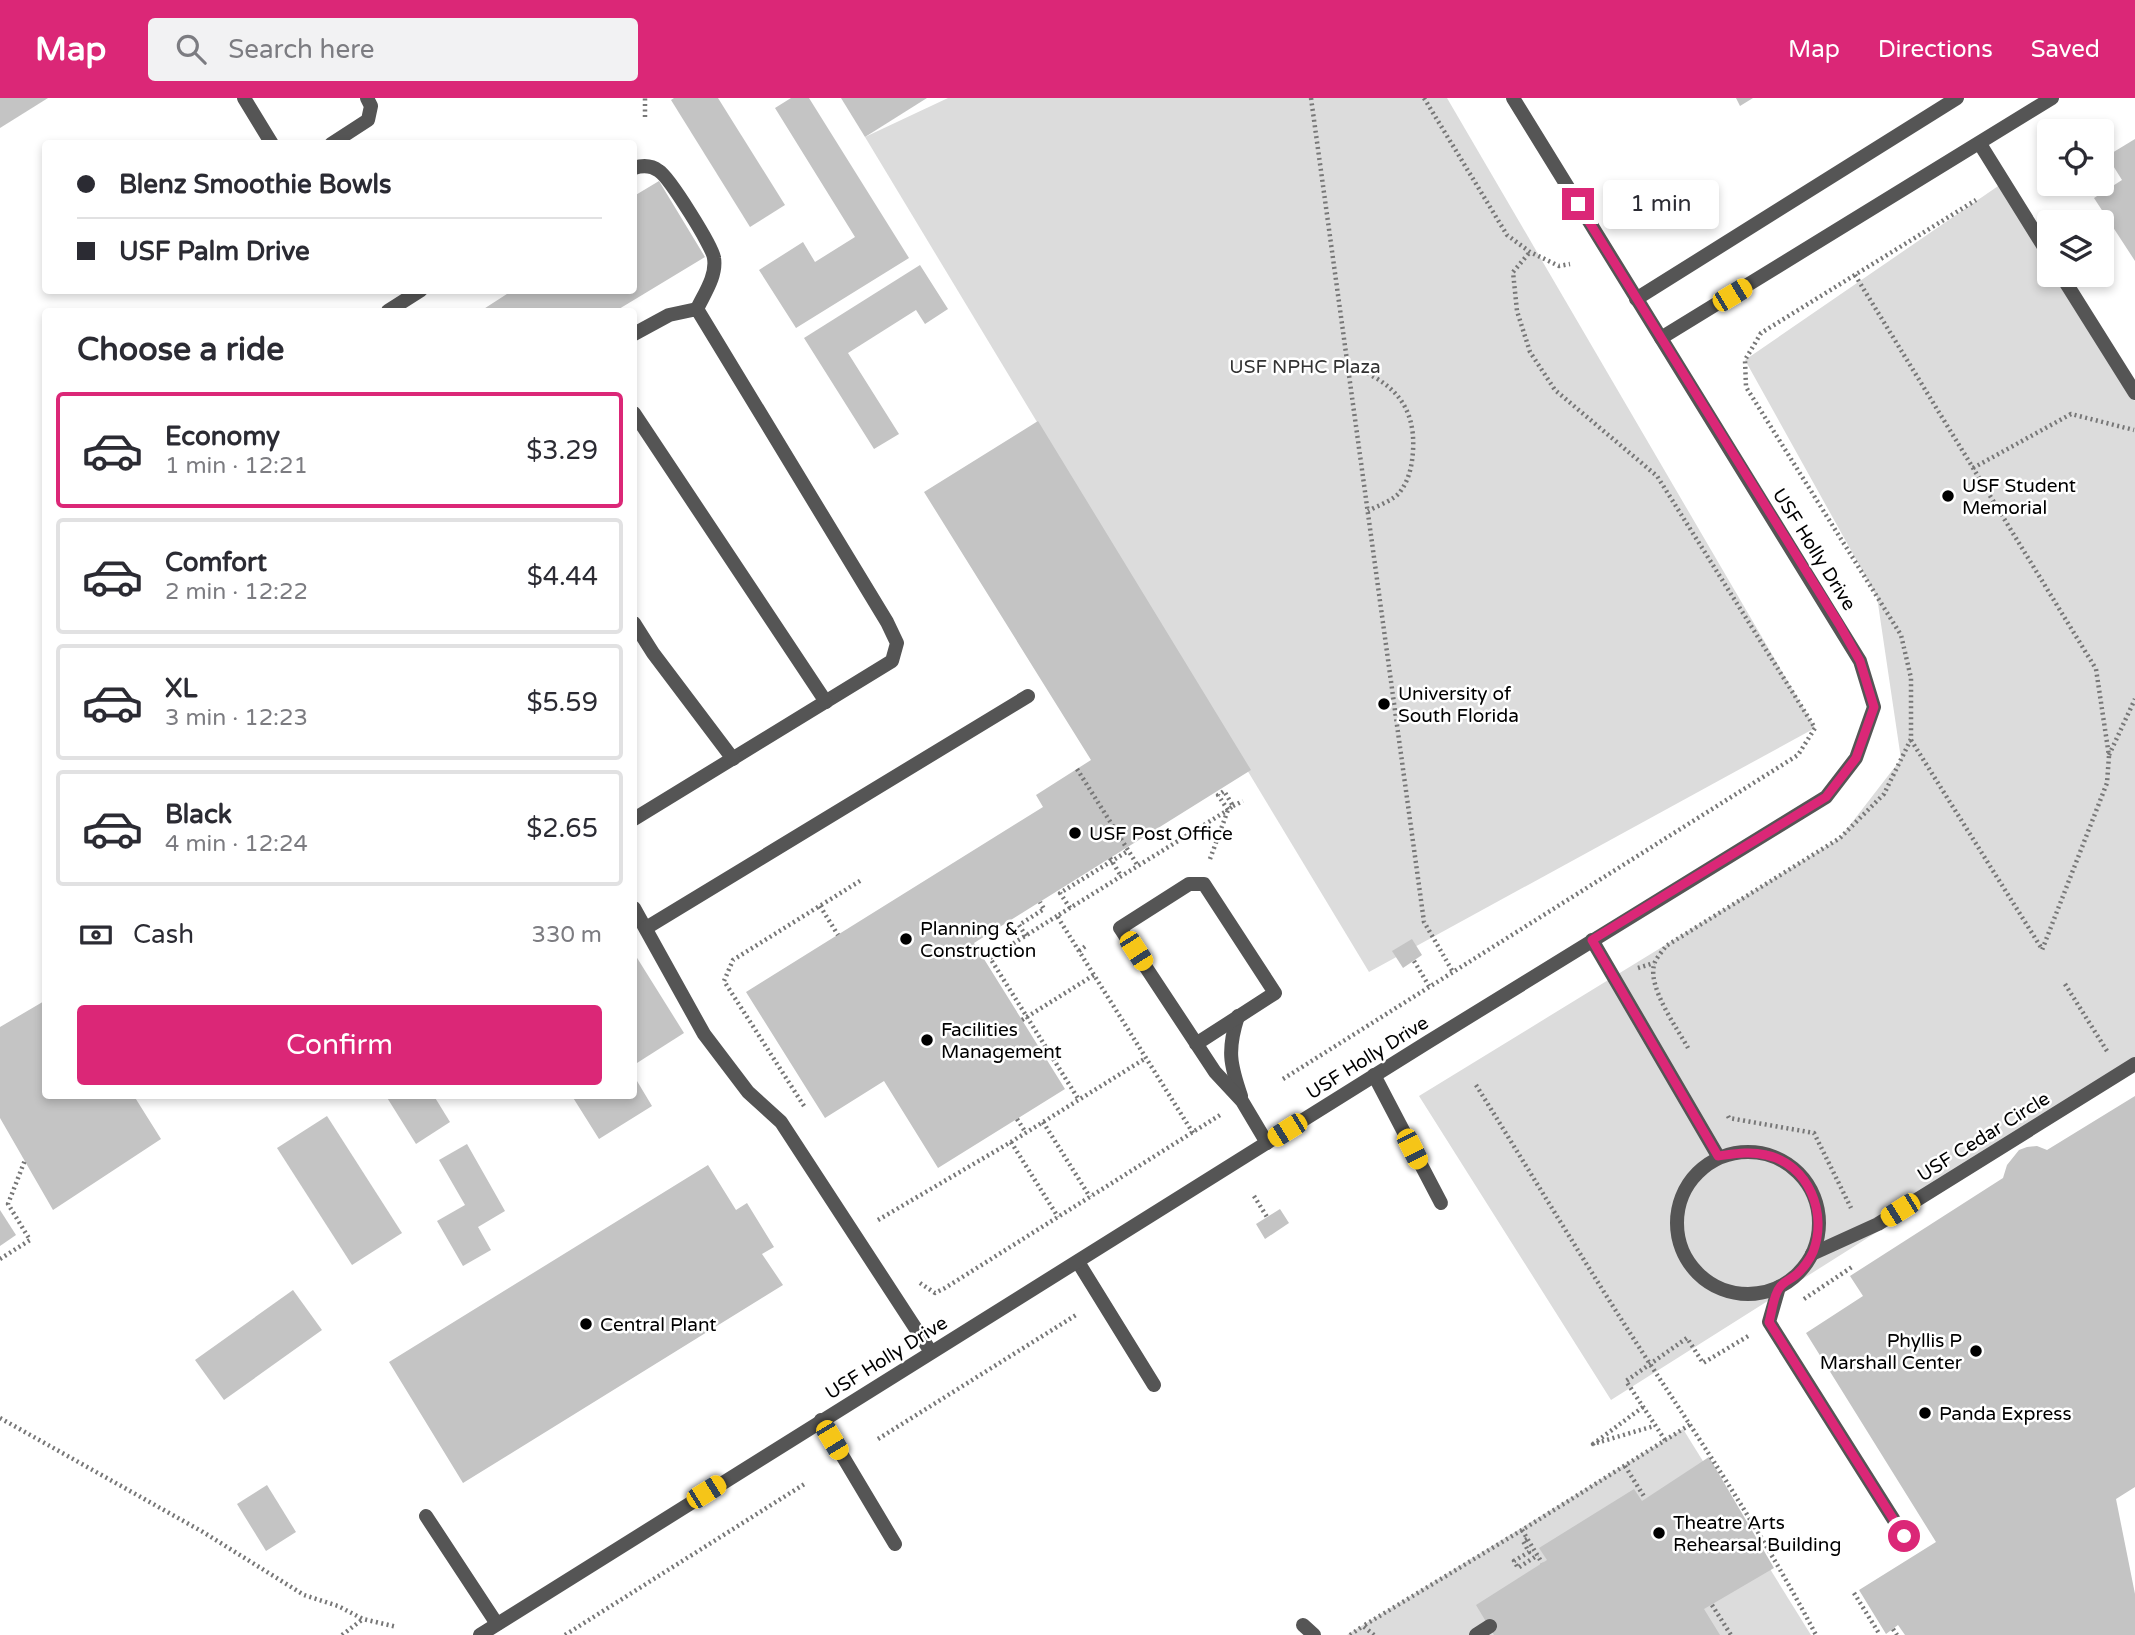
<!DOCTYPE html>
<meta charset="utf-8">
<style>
:root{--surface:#fff;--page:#f2f2f3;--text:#2b2b33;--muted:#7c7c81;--line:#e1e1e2;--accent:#db2777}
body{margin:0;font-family:"Varela Round",sans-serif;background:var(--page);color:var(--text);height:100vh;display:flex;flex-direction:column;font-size:26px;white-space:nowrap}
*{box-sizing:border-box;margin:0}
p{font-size:23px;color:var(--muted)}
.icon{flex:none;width:38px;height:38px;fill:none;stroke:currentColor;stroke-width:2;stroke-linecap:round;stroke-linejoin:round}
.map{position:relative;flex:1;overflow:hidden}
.details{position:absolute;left:42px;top:210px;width:595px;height:791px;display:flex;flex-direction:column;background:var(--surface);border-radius:7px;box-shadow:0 4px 10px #0003}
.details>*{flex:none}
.hud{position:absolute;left:42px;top:42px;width:595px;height:154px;border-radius:7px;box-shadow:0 4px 10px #0003;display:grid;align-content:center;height:154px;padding:0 35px;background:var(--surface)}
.fabs{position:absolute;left:2037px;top:21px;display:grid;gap:14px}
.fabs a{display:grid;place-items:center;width:77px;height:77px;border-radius:7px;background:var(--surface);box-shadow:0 4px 10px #0003;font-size:35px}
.end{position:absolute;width:32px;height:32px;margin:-16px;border:9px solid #db2777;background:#fff;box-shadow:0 0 0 4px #fff}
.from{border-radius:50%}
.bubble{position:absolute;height:49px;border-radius:7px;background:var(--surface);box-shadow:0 4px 10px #0003;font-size:23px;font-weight:600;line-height:49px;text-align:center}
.car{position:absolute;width:21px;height:42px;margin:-21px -10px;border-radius:9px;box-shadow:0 0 5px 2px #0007;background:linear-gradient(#f5c518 24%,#345 0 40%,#f5c518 0 76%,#345 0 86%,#f5c518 0)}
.hud b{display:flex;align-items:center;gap:24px;height:66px;font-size:26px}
.hud b+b{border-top:2px solid var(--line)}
.hud i{width:18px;height:18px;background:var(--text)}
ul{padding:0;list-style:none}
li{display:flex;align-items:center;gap:21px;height:116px;margin:0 14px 10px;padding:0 21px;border:4px solid var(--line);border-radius:7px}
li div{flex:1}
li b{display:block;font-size:26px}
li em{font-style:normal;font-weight:600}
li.active{border-color:var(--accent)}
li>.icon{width:63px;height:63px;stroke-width:1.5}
h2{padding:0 35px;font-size:32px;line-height:84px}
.pay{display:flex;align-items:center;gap:18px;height:77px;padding:0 35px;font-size:26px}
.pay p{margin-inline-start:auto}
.button{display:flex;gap:14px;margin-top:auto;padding:14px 35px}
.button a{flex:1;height:80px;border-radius:7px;background:var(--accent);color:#fff;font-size:28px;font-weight:600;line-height:80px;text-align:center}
header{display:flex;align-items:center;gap:42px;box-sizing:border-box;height:98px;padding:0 35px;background:var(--accent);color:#fff}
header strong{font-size:33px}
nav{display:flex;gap:38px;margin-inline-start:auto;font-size:24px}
.search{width:490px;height:63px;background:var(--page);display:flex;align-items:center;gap:18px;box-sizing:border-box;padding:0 24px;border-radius:7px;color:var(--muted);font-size:26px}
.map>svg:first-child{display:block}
.green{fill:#dcdcdc}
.building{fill:#c4c4c4}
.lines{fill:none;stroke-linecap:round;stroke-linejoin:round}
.path{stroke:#777;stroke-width:4.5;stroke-dasharray:2 3.5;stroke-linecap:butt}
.service{stroke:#555;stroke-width:14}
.minor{stroke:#555;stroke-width:14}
.tertiary{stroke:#555;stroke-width:14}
.route{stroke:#db2777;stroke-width:9}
.poi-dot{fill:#000;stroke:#fff;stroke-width:2.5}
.labels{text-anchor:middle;stroke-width:5;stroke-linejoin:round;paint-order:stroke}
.park-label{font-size:19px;fill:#333;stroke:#fff}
.poi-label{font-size:19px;fill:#000;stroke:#fff;text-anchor:start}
.street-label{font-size:19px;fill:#000;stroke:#fff}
</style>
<header>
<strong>Map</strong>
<div class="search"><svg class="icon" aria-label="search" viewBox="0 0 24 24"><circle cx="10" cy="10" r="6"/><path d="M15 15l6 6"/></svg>Search here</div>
<nav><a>Map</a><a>Directions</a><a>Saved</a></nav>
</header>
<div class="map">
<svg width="2135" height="1537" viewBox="0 0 2135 1537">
<rect width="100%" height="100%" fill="#fff"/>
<g class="green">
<path d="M948 0H1447L1815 630 1369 874 865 39Z"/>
<path d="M2004 84 2049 160V177H2059L2135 303V971L1611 1302 1419 998 1840 740 1901 661 1877 499 1745 262Z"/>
<path d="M1683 1331 1811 1537H1347Z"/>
</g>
<g class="building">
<path d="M0 0H48L0 30Z"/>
<path d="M674 0H718L785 107 750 129 671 2Z"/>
<path d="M791 0H809L909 160 796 230 759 172 803 144 815 164 855 139 775 10Z"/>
<path d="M841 0H927L865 39Z"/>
<path d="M1736 0H1753L1740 8Z"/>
<path d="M2135 41V163L2094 100 2122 82 2107 58Z"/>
<path d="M659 83 705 159 614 214H479L513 192H634V98Z"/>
<path d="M920 167 948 211 925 226 916 212 848 255 899 336 874 351 804 240Z"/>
<path d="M1038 323 1251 672 974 845 1065 991 938 1070 884 983 825 1020 746 894 1043 709 1036 697 1091 662 924 394Z"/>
<path d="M1412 841 1422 857 1403 870 1392 853Z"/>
<path d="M634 855 684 935 637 965 634 959Z"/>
<path d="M46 902V998H134L161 1041 53 1112 0 1020V929Z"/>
<path d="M634 978 652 1008 599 1041 572 998H634Z"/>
<path d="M386 998H434L450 1024 416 1046Z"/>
<path d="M2135 998V1389L2116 1401 2135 1496V1537H1905L1898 1527 1886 1536 1859 1492 1936 1444 1806 1235 1863 1198 1850 1178 2003 1080 2007 1067 2019 1052 2027 1049 2037 1048 2047 1052Z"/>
<path d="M327 1018 402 1135 352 1167 277 1050Z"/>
<path d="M467 1046 505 1113 478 1129 491 1152 463 1168 437 1123 465 1107 439 1062Z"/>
<path d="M708 1067 736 1112 747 1105 774 1149 762 1156 783 1187 463 1385 389 1264Z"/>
<path d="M1280 1111 1289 1125 1265 1141 1256 1126Z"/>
<path d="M0 1112 16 1137 0 1148Z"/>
<path d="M293 1192 322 1232 224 1302 195 1262Z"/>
<path d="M1709 1359 1774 1470 1704 1511 1720 1537H1494L1476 1507 1547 1462 1539 1450 1634 1391 1642 1403Z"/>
<path d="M267 1387 296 1434 266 1453 237 1406Z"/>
</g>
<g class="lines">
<g class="path">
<path d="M1311 0 1424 824 1453 874"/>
<path d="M1424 0 1507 137 1530 154 1559 168 1570 166"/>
<path d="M645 19V0"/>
<path d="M2045 91 2042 77 2049 59"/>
<path d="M1855 177 2096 571 2109 658 2107 685 2042 852"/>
<path d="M1347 267C1390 282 1416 305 1413 353 1412 368 1409 382 1400 394 1394 402 1377 408 1368 413"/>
<path d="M1973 370 2071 316 2134 332"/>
<path d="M1911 642 2042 851"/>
<path d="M2109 657 2135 601"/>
<path d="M1077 671 1138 768"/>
<path d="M1233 708 1243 703"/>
<path d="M1110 760 1121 778"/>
<path d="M1210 761 1228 712 1233 708 1224 693 1218 697 1228 712"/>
<path d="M820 808 838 837"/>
<path d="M1070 810 1060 795 1128 753"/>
<path d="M1057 818 990 860 1079 1002"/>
<path d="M1026 838 1019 827 1044 811 1040 804"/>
<path d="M1079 853 1087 847"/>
<path d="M1414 863 1429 888"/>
<path d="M1638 870 1654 865"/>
<path d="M2065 886 2107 953"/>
<path d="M1022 922 1094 877"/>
<path d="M1688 950C1677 930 1648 890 1654 867 1655 861 1662 854 1666 848L1840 740 1884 696 1911 641V580L1901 537 1746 289 1745 262 1761 235 1976 102"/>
<path d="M1283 981 1798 657 1815 630 1657 378 1555 292 1530 254 1517 213 1513 174 1530 154"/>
<path d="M1476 987C1534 1080 1590 1174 1650 1266 1708 1354 1767 1443 1816 1537"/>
<path d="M804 1008 724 883 733 862 863 781"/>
<path d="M1728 1018 1729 1020 1814 1035 1851 1110"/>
<path d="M1017 1021 1026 1035"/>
<path d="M1043 1024 1090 1099"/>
<path d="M1193 1035 1057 818 1228 712"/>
<path d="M1011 1044 1058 1119"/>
<path d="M1254 1098 1267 1119"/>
<path d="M878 1122 1011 1044 1146 960"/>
<path d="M0 1161 30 1142 8 1106 25 1062"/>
<path d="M920 1185 935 1195 945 1190 1220 1017"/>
<path d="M1804 1201 1852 1169"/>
<path d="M1643 1309 1593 1346 1654 1328"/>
<path d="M0 1320 203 1434 304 1497 338 1508 363 1521 397 1529"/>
<path d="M878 1341 1076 1217"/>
<path d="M1665 1342 1626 1283 1687 1240 1703 1265 1750 1237"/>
<path d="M1625 1368 1645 1400"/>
<path d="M1522 1432 1542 1465"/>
<path d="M1527 1441 1523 1443 1529 1454 1514 1463 1518 1470 1538 1457"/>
<path d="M1854 1495 1880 1537"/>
<path d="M1712 1507 1731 1537"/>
<path d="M1893 1531 1897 1537"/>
<path d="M342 1537 363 1521"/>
<path d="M565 1537 806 1385"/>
<path d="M1350 1537 1363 1528"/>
<path d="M1374 1537 1363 1528 1522 1432 1691 1326"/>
</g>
<g class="service">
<path d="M244 0 272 46"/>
<path d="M331 46 368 22 371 8 367 0"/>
<path d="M634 70C643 67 651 67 659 73 669 79 713 149 714 160 717 178 704 196 697 211"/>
<path d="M388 213 421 192"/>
<path d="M634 236 669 217 697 211 887 524 897 545 892 563 634 721"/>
<path d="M634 315 826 604"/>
<path d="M634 525 653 555 733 661"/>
<path d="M634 810 704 936 748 994 781 1024 931 1254"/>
<path d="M646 830 1028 598"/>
<path d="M1238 918C1227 952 1230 966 1241 998"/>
<path d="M1196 946 1275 895 1204 786H1189L1120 830 1215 974 1242 1003 1267 1045"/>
<path d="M1374 977 1441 1105"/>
<path d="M1078 1164 1154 1287"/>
<path d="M1779 1189 1769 1224 1904 1438"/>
<path d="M821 1322 895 1446"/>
<path d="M426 1418 497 1526"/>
<path d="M1303 1527 1314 1537"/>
<path d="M1476 1537 1490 1528"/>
</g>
<g class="minor">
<path d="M1980 46 2049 157"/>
<path d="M2061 177 2135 295"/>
<path d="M1592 842 1718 1058"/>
<circle cx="1748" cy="1125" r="71"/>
<path d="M1812 1156 1878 1126 2135 966"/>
</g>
<g class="tertiary">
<path d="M1636 201 1957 0"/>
<path d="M1661 240 2052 0"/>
<path d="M480 1537 1428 944 1826 699 1856 660 1874 609 1860 563 1513 0"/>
</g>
</g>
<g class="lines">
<path class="route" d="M1578 106 1839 526 1860 563 1874 609 1856 660 1826 699 1592 842 1718 1058C1734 1056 1749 1053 1766 1057 1809 1066 1828 1116 1813 1154 1810 1161 1803 1171 1797 1176 1792 1181 1784 1183 1780 1189 1773 1197 1772 1215 1769 1224L1904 1438"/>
</g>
<g class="poi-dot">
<circle cx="1948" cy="398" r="7"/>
<circle cx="1384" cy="606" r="7"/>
<circle cx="1075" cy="735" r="7"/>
<circle cx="906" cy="841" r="7"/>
<circle cx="927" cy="942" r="7"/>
<circle cx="586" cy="1226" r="7"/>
<circle cx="1976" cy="1253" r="7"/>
<circle cx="1925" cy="1315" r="7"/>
<circle cx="1659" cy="1435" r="7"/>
</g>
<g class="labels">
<g class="park-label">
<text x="1305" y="275">USF NPHC Plaza</text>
</g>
<g class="poi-label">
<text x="1962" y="394">USF Student<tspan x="1962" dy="22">Memorial</tspan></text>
<text x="1398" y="602">University of<tspan x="1398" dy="22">South Florida</tspan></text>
<text x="1089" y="742">USF Post Office</text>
<text x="920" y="837">Planning &amp;<tspan x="920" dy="22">Construction</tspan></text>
<text x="941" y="938">Facilities<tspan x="941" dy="22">Management</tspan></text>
<text x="600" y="1233">Central Plant</text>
<text x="1962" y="1249" text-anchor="end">Phyllis P<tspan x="1962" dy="22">Marshall Center</tspan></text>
<text x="1939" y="1322">Panda Express</text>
<text x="1673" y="1431">Theatre Arts<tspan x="1673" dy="22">Rehearsal Building</tspan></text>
</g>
<g class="street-label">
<text transform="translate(1815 451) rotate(58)" y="7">USF Holly Drive</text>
<text transform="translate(1367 959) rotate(-32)" y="7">USF Holly Drive</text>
<text transform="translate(1983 1038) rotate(-32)" y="7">USF Cedar Circle</text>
<text transform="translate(886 1259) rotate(-32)" y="7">USF Holly Drive</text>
</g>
</g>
</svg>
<div class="fabs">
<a><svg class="icon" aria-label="locate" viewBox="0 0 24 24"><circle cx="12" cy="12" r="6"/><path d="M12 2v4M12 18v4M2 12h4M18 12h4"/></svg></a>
<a><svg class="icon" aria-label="layers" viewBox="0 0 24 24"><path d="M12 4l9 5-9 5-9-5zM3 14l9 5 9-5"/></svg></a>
</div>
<i class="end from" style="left:1904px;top:1438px"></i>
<i class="end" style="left:1578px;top:106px"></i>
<div class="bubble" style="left:1603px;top:82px;width:116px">1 min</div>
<i class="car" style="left:1732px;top:197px;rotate:59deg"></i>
<i class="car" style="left:1136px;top:853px;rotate:147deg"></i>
<i class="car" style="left:1287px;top:1032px;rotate:238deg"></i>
<i class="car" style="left:1412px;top:1051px;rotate:153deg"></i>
<i class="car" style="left:1900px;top:1112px;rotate:238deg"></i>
<i class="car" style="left:832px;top:1342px;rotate:149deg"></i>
<i class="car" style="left:706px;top:1394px;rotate:58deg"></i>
<div class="hud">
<b><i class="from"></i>Blenz Smoothie Bowls</b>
<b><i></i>USF Palm Drive</b>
</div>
<section class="details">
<h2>Choose a ride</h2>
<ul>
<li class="active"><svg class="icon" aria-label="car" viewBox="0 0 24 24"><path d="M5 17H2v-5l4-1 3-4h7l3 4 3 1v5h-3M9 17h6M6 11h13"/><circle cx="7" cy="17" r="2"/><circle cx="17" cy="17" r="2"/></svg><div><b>Economy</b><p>1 min · 12:21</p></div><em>$3.29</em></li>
<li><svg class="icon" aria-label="car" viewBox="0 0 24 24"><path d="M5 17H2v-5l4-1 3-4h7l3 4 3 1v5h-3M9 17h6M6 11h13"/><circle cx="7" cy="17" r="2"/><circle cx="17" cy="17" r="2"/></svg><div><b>Comfort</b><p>2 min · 12:22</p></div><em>$4.44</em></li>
<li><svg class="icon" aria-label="car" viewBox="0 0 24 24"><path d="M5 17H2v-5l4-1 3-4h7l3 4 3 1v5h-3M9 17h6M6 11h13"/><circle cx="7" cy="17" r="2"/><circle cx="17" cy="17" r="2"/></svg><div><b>XL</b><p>3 min · 12:23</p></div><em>$5.59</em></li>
<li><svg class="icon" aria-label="car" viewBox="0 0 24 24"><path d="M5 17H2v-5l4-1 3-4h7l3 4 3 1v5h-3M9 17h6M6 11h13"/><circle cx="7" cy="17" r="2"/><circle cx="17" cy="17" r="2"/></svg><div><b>Black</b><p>4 min · 12:24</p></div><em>$2.65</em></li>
</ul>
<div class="pay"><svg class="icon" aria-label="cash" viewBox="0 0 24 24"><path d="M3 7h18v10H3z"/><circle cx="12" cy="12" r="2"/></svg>Cash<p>330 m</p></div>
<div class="button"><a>Confirm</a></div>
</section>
</div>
